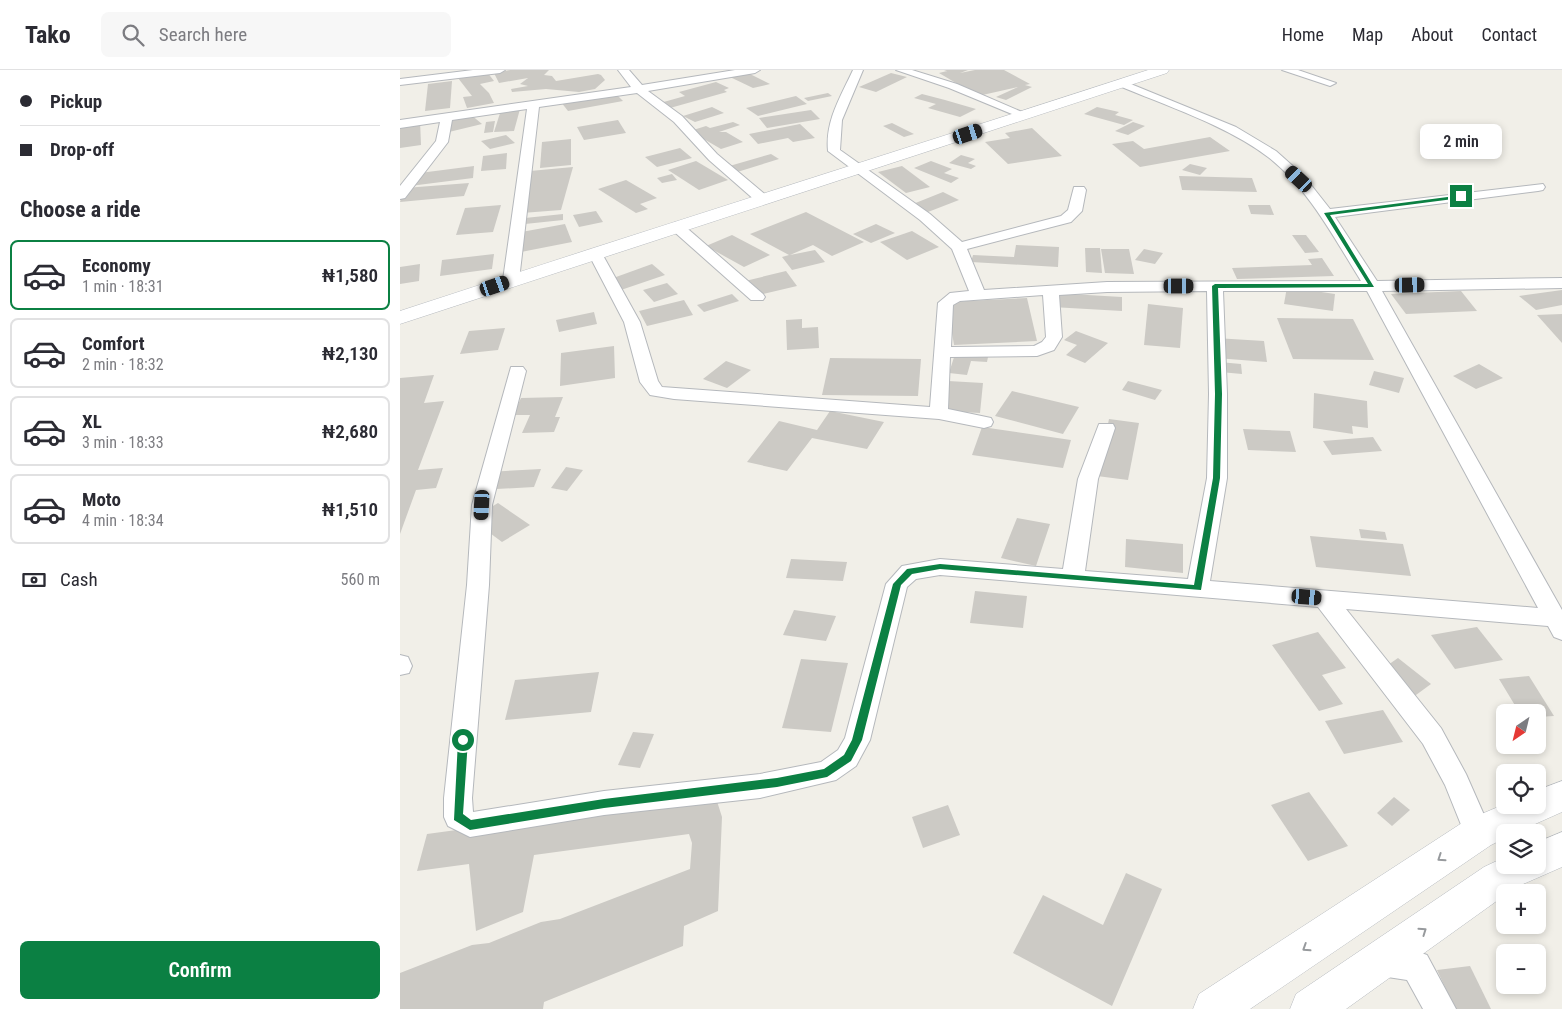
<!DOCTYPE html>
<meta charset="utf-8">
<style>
:root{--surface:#fff;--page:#f7f7f7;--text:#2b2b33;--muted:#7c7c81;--line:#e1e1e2;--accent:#0b8043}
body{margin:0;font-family:"Roboto Condensed",sans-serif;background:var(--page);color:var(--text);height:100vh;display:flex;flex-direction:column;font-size:19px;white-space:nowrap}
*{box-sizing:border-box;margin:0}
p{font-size:16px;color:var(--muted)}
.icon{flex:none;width:28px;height:28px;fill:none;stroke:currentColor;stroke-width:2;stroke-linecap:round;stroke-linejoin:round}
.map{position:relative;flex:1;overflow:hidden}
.side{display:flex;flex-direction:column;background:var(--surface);width:400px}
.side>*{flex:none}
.hud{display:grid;align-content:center;height:110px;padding:0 20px;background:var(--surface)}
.needle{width:32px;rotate:215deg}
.controls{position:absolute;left:1096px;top:634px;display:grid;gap:10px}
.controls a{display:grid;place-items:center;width:50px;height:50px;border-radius:8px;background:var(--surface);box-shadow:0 2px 8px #0003;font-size:25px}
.end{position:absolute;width:22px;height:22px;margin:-11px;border:6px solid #0b8043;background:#fff;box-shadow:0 0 0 2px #fff}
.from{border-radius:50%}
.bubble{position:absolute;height:35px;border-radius:8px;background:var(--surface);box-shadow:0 2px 8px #0003;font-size:16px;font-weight:600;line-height:35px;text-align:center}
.car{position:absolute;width:15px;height:30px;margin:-15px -8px;border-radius:6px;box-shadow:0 0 4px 1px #0007;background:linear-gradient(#222 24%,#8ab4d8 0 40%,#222 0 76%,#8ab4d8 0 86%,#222 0)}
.hud b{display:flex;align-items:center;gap:18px;height:48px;font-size:19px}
.hud b+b{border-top:1px solid var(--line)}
.hud i{width:12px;height:12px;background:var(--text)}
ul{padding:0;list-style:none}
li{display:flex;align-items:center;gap:15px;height:70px;margin:0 10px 8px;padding:0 10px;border:2px solid var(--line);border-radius:8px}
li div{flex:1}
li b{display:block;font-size:19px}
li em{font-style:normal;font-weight:600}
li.on{border-color:var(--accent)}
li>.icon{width:45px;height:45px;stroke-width:1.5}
h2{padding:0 20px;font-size:22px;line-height:60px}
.pay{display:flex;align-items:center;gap:12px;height:55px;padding:0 20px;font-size:19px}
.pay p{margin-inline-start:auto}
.button{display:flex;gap:10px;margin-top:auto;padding:10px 20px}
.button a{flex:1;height:58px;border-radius:8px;background:var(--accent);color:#fff;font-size:20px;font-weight:600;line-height:58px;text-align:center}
header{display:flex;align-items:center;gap:30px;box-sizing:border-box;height:70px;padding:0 25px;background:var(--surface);border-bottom:1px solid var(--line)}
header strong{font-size:24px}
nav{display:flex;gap:28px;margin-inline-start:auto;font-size:18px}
.search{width:350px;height:45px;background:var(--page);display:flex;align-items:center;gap:12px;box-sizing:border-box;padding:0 18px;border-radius:8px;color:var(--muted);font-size:19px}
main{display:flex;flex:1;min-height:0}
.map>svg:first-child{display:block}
.building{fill:#cccac5}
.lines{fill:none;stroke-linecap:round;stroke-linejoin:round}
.street-casing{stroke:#b5b8bc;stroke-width:2}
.secondary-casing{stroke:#b6babf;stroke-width:1}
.street{fill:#fff;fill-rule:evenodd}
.secondary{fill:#fff;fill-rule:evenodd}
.oneway{stroke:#979a9d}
.route{fill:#0b8043}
</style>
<header>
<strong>Tako</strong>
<div class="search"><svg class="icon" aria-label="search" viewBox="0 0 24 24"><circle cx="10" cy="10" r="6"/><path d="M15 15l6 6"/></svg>Search here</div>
<nav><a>Home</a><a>Map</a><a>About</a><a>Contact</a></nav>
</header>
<main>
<section class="side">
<div class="hud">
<b><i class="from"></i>Pickup</b>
<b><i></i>Drop-off</b>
</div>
<h2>Choose a ride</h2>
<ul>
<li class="on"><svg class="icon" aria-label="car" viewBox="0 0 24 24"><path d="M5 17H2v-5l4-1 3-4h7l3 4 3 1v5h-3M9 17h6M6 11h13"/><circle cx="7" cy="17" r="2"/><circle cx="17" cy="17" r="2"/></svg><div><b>Economy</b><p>1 min · 18:31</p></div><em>₦1,580</em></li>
<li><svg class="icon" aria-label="car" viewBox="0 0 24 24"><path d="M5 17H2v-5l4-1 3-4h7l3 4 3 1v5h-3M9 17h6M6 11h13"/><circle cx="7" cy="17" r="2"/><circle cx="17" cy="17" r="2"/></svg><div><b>Comfort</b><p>2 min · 18:32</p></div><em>₦2,130</em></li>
<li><svg class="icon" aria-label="car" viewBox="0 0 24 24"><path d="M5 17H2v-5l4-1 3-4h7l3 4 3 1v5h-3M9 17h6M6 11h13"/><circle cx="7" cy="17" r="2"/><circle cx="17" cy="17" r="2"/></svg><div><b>XL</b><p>3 min · 18:33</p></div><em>₦2,680</em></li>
<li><svg class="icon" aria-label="car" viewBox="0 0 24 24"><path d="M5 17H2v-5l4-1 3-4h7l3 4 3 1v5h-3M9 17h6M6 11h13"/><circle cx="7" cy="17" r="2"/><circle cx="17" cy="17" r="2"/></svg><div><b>Moto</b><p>4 min · 18:34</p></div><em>₦1,510</em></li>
</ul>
<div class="pay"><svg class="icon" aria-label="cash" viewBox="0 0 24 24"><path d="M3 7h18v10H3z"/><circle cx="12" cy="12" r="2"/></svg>Cash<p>560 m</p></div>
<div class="button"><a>Confirm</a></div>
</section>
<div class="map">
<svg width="1162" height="939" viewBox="0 0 1162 939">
<rect width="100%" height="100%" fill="#f1efe8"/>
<g class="building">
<path d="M110 0H149L144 5 152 6 156 11 198 4 201 5 205 10 195 19 179 22 146 19 112 22 111 19 128 16 120 14 128 8 99 13 94 3Z"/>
<path d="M544 0H568L560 3 575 0H604L630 14 625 15 632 17 606 30 596 27 618 17 578 26 539 3 547 1 555 4Z"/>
<path d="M87 2 94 11 80 14 89 23 94 33 67 38 63 27 72 26 58 8Z"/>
<path d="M346 2 370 14 353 18 330 7Z"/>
<path d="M491 3 507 7 476 22 459 17Z"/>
<path d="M52 11 50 38 25 41 28 14Z"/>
<path d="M316 12 329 18 324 20 327 22 270 38 260 33 285 26 279 22Z"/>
<path d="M214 22 223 31 168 41 161 32Z"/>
<path d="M428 23 432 26 408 31 404 28Z"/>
<path d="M522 24 545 30 576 39 560 47 528 38 536 34 514 28Z"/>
<path d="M396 26 407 34 358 46 346 38Z"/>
<path d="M312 37 324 43 295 52 283 46Z"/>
<path d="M697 37 719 42 715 45 733 50 724 55 684 44Z"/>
<path d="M120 39 114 61 94 62 101 40Z"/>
<path d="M411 40 420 49 367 58 359 48Z"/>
<path d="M70 44 82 54 49 62 38 52Z"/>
<path d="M20 50 21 75 0 78V53Z"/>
<path d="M218 50 226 63 184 70 177 57Z"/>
<path d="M95 51 93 62 84 63 86 52Z"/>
<path d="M333 52 340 55 319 62H326L343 72 321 79 290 61 306 56 310 58Z"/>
<path d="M733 52 745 56 728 65 715 61Z"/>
<path d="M492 53 514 64 504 67 483 56Z"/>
<path d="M400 54 415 68 393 72 388 68 358 74 349 64Z"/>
<path d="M632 58 662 86 608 94 585 72 610 68 605 63Z"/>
<path d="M106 65 115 73 90 79 81 71Z"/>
<path d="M810 67 830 81 740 97 712 74 733 71 744 79Z"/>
<path d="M171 69V95L140 98 142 72Z"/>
<path d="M280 78 292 88 257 97 245 87Z"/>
<path d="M107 83 106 99 81 101 83 86Z"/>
<path d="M371 84 379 89 334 103 326 97Z"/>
<path d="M561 85 575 89 568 93 576 96 571 99 549 93Z"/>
<path d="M296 91 328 110 299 120 268 100Z"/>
<path d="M531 91 552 99 544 103 559 108 551 113 514 98Z"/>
<path d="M790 94 807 98 800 105 782 100Z"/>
<path d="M74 96 73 108 10 116 12 104Z"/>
<path d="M502 96 530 117 506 123 478 102Z"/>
<path d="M173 97 161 140 122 143 130 101Z"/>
<path d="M272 104 277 110 262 113 257 108Z"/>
<path d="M779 106 852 108 857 122 782 120Z"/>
<path d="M226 110 257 128 240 134 248 139 236 143 198 119Z"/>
<path d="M69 113 64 126 0 132 5 118Z"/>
<path d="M543 122 559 130 528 142 513 134Z"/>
<path d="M101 135 93 162 56 165 65 138Z"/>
<path d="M848 135H870L874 145 851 144Z"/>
<path d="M196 141 203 152 179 157 173 145Z"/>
<path d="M406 142 464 172 432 186 413 175 390 185 415 180 425 192 392 200 382 187 389 185 350 164Z"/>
<path d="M163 144V150L125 154V148Z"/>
<path d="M165 154 172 172 121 182 116 163Z"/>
<path d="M476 154 495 163 471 173 453 164Z"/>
<path d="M512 161 539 177 507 190 480 172Z"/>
<path d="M332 165 370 185 344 197 306 176Z"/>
<path d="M892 165H906L919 182 905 183Z"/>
<path d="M616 175 659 177 658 197 571 192 573 185 614 187Z"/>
<path d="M685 178H700L702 203 686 202Z"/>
<path d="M701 179H729L734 204 705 203Z"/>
<path d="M744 179 763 183 755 194 735 190Z"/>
<path d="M94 184 92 199 40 206 42 190Z"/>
<path d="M922 188 934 206 837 209 832 198 912 195 908 189Z"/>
<path d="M20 194 19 211 0 214V197Z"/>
<path d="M252 194 265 205 218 221 205 211Z"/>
<path d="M386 201 397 216 351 227 341 212Z"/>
<path d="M267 213 278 224 254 232 243 220Z"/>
<path d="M887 217 935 224 933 241 884 234Z"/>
<path d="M1162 220V235L1136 240 1119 226Z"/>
<path d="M1061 221 1077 241 1006 244 991 224Z"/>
<path d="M653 223 722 227V241L652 237Z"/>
<path d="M332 224 339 231 304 242 297 235Z"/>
<path d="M627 228 637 271 554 275 547 232Z"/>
<path d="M284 230 293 245 247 256 239 241Z"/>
<path d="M748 234 783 238 780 278 744 275Z"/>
<path d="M194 242 197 254 159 262 156 250Z"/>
<path d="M1162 244V273L1137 245Z"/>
<path d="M877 248 953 249 974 290 893 289Z"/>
<path d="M402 249V258L418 257 419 278 387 280 386 250Z"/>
<path d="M105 258 98 280 60 284 69 261Z"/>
<path d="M676 261 708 273 685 293 666 285 677 275 664 270Z"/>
<path d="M815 268 864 271 867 292 816 288Z"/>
<path d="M214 276 215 308 160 316 161 283Z"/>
<path d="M555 284 588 287 587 292 571 291 567 305 549 303Z"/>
<path d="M430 288 521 289 518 326 422 325Z"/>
<path d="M326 291 351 300 327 318 303 309Z"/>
<path d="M819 292 841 294 842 304 820 302Z"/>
<path d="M1079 294 1103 308 1076 319 1053 306Z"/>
<path d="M974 301 1004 308 999 323 969 315Z"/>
<path d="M34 305 24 333 44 331 18 400 43 398 36 418 16 420 0 464V308Z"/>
<path d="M548 311 583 313 580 343 544 341Z"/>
<path d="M728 311 762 320 755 330 722 320Z"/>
<path d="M612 321 679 337 663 364 595 346Z"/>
<path d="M914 323 967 331 968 358 952 356 953 364 913 358Z"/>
<path d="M163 327 155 347H160L154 362 122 363 130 345H113L121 328Z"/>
<path d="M430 341 484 352 467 379 412 368 387 401 347 392 379 351 417 360Z"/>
<path d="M709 349 739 353 728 410 697 406Z"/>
<path d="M582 357 671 370 663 398 572 385Z"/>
<path d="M843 359 890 361 896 382 848 380Z"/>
<path d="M973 367 982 381 932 385 923 371Z"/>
<path d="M166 397 183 400 167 421 151 418Z"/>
<path d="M141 399 134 417 79 420 87 402Z"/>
<path d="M98 433 130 455 102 472 71 449Z"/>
<path d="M617 448 650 454 636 496 601 488Z"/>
<path d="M959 459 985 462 987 470 961 468Z"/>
<path d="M910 466 1003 474 1011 506 916 497Z"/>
<path d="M726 469 783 474V503L725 497Z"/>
<path d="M391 489 447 492 443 511 386 508Z"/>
<path d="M575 521 627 526 623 558 570 553Z"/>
<path d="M394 540 436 546 426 571 383 565Z"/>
<path d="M1077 557 1103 590 1055 599 1031 565Z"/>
<path d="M918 562 946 598 922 605 943 634 919 641 872 575Z"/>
<path d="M998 588 1031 614 1005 633 972 606Z"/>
<path d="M401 589 448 593 431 662 382 658Z"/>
<path d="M199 602 191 642 105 650 115 610Z"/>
<path d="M1129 606 1154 646 1138 647V642H1119L1099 609Z"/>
<path d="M983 640 1003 672 944 684 925 651Z"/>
<path d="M233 662 254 664 240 698 218 695Z"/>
<path d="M909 722 948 776 908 791 871 735Z"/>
<path d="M315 725 322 747 318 841 284 856 283 876 144 932 143 939H0V903L72 875 89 873 141 852 160 849 290 799 292 773 289 764 134 785 123 842 76 861 69 794 17 801 27 764Z"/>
<path d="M994 727 1010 740 992 756 977 743Z"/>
<path d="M548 735 560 765 523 778 512 747Z"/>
<path d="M726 803 762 819 712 936 613 883 643 825 703 855Z"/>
<path d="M1070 896 1091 939H1055L1037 900Z"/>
</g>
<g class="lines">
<defs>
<g id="street">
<path d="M73 0H105L100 3 0 15V9Z"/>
<path d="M218 0H229L242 15 335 0H360L355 3 248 21 282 46 317 84 367 126 369 129 367 132H357L309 90 274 52 237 23 139 37 119 210 116 213 111 215 103 210 127 39 52 50 48 72 5 128 0 129V116L36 71 40 52 0 58V50L231 17Z"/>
<path d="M453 0H463L442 50 440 80 530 144 562 172 661 146 668 140 674 117H684L686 120 682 141 671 152 567 179 584 220 707 212 961 211C934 168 909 119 868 87 828 56 764 35 717 15V11L721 10 836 57 876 81 904 106 930 139 1143 114 1145 117 1143 120 1138 121 935 147 977 211 1162 208V218L982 221 1162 540V570L1154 567 1148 556 946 539 1041 658 1066 704 1092 763 1088 772 1078 776 1068 772 1045 715 1023 674 918 537 540 505 516 509 507 517 470 670 456 696 436 710 360 728 204 745 70 767 48 756 44 747V728L67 515 72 435 111 297H123L126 301 92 435 89 515 72 728 73 742 204 721 360 704 421 692 438 680 445 668 486 514 502 496 540 489 663 499 678 409 699 354H713L715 358 698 409 685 501 788 509 807 408 809 324 807 221 707 222 659 225 662 267 654 280 637 286 550 287 548 339 591 348 593 352 591 356 584 358 539 349 274 329 250 325 240 312 224 252 188 183 190 180H200L240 252 258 311 262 317 530 337 538 233 550 223 569 221 552 179 520 150 428 81C425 51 441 26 453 0ZM823 221H967L1138 538 810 511 827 408V324ZM643 225 646 267 642 272 634 276 551 277 553 235 560 231Z"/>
<path d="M496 0H512L557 14 629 45 627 47H619L549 18Z"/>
<path d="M882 0H898L936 13 930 16Z"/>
<path d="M276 152 281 153 363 224 365 227 363 230H351L271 159 269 156Z"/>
<path d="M0 585 8 587 12 596 9 603 0 605Z"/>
<path d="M981 876 1016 881 1027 885 1056 939H1023L1007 910 981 906 970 902 966 891 970 880Z"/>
</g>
<g id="secondary">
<path d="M748 0H769L767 3 0 254V241C249 159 499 81 748 0Z"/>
<path d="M1162 711V742L1117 762H1105V768L1091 775 850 939H793L799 924 1065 751 1105 734 1138 735V720Z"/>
<path d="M1162 762V797L1105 822V825L946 939H890L896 924 1084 797 1105 787V795H1138V772Z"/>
</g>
</defs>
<use href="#street" class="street-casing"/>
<use href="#secondary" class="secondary-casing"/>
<use href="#street" class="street"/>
<use href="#secondary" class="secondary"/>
</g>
<defs><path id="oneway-chevron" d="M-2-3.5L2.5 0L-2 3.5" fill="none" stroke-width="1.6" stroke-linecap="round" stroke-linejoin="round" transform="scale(1.25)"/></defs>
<g class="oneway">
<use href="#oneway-chevron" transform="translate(1041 788) rotate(146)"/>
<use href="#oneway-chevron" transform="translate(1023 861) rotate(-35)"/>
<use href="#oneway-chevron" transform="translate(906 878) rotate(147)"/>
</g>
<path class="route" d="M1063 125 1061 128 930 145 974 217 818 218 822 324 820 408 801 520 540 499 512 504 501 515 462 670 451 691 427 707 377 717 204 738 70 760 54 750 58 670 63 665 68 670 63 744 71 750 204 729 377 708 424 699 444 685 452 670 493 514 507 499 540 494 794 515 813 408 815 324 812 216 815 214H968L924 143Z"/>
</svg>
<div class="controls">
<a><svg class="needle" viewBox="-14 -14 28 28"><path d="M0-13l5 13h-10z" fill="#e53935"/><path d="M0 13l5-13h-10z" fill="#7c7c81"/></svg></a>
<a><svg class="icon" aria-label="locate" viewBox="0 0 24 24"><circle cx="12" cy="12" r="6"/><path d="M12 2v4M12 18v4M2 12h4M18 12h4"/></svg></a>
<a><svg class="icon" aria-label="layers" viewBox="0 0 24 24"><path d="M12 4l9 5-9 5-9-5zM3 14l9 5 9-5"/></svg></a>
<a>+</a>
<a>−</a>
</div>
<i class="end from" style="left:63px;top:670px"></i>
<i class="end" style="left:1061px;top:126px"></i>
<div class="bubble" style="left:1020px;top:54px;width:82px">2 min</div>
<i class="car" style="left:568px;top:64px;rotate:72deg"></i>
<i class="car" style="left:899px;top:109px;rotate:313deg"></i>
<i class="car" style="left:1010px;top:215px;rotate:89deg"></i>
<i class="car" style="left:95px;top:216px;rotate:71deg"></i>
<i class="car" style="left:779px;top:216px;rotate:90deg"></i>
<i class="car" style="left:82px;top:435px;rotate:183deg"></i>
<i class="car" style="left:907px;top:527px;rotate:95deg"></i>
</div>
</main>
